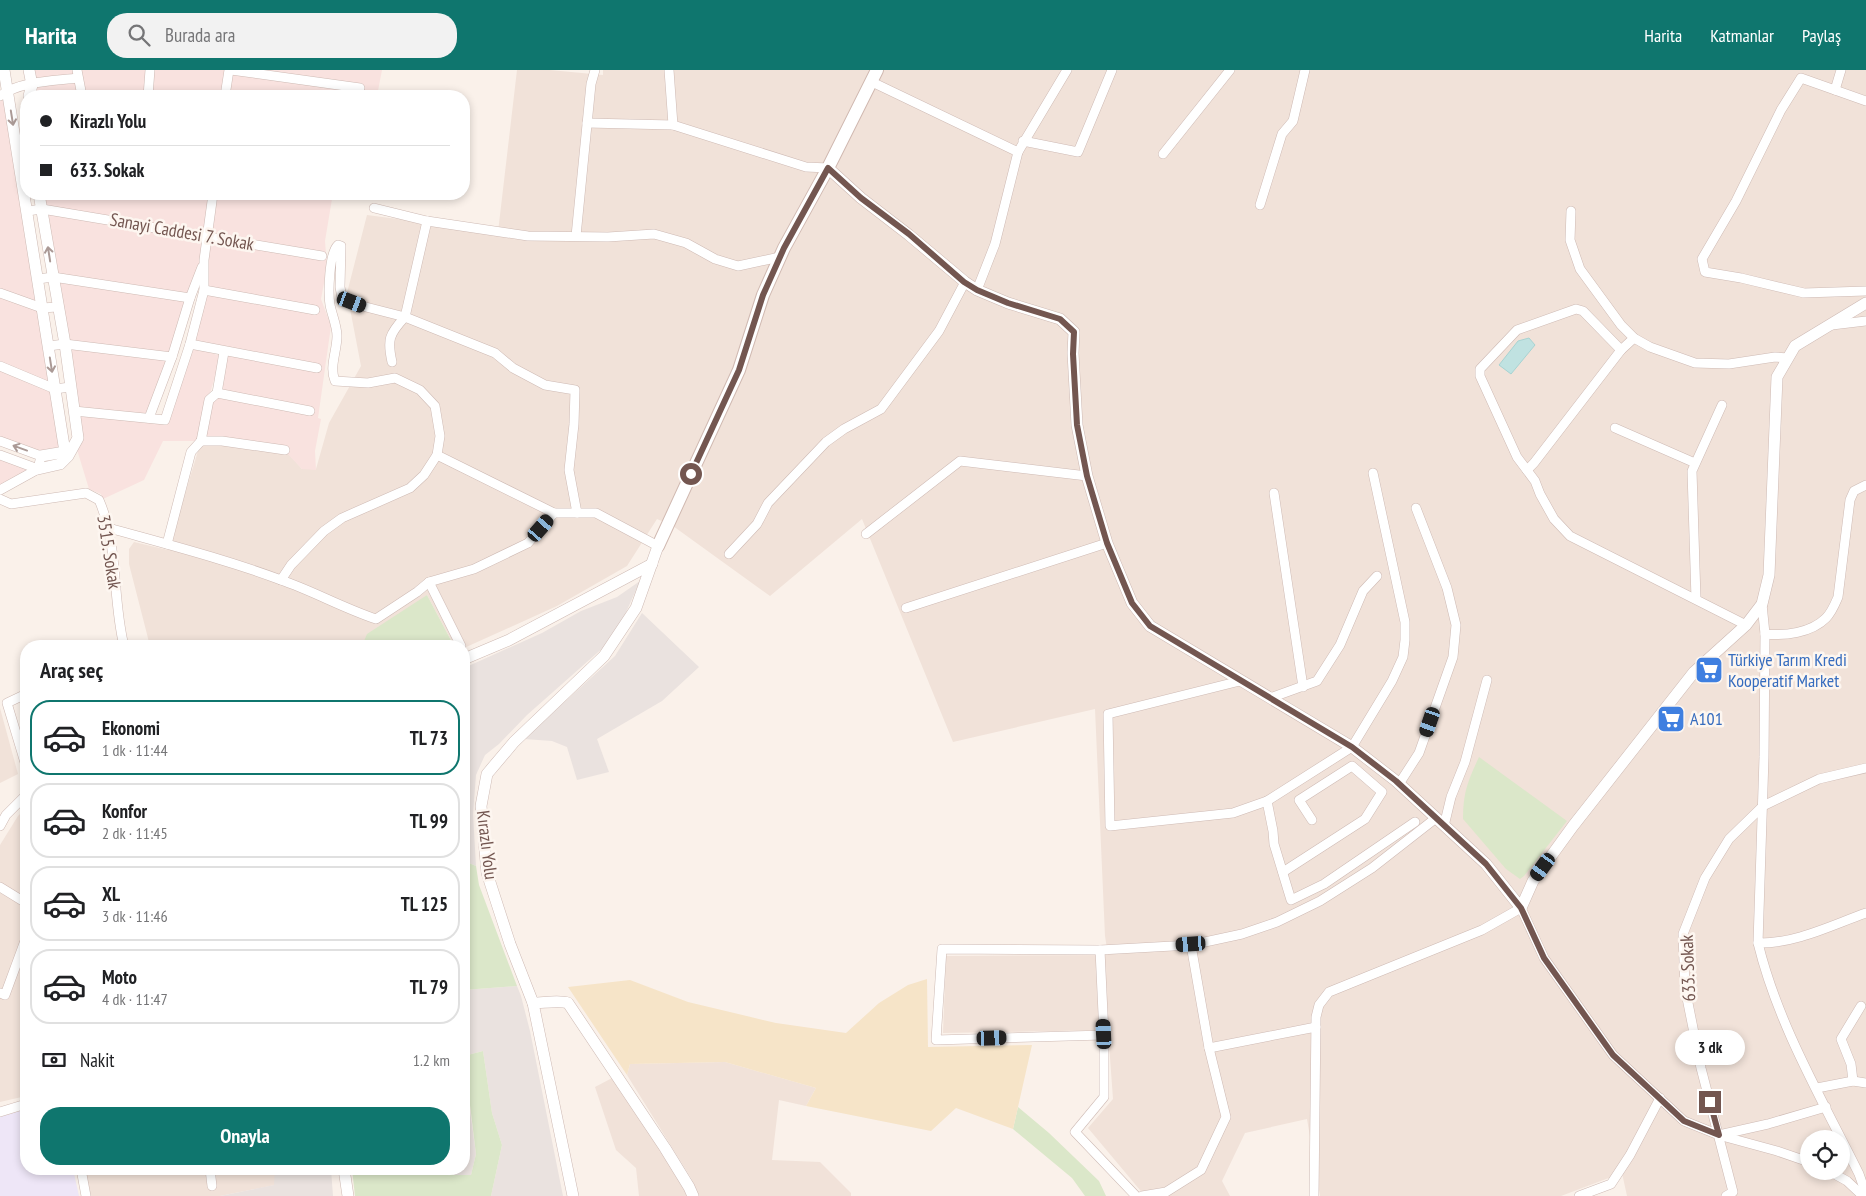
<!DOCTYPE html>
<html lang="tr">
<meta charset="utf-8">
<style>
:root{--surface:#fff;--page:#f2f2f2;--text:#202124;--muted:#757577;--line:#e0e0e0;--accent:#0f766e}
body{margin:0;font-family:"PT Sans Narrow",sans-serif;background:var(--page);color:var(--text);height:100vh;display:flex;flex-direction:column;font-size:19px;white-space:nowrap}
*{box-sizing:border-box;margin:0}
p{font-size:16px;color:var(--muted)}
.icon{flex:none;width:28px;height:28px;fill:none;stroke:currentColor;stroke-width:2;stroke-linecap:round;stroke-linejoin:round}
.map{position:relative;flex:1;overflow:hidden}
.details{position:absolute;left:20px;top:570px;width:450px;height:535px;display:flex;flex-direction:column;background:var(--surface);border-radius:20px;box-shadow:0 2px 8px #0003}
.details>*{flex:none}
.hud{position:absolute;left:20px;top:20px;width:450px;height:110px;border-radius:20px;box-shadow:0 2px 8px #0003;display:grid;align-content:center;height:110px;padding:0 20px;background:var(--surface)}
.buttons{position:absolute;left:1800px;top:1060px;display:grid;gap:10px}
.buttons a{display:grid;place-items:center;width:50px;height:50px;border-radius:50%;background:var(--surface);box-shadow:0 2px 8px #0003;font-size:25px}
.end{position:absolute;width:22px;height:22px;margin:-11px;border:6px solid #735650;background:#fff;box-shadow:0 0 0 2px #fff}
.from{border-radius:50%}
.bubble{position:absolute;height:35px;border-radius:18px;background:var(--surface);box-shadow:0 2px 8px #0003;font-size:16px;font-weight:700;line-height:35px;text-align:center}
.car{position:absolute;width:15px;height:30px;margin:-15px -8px;border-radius:6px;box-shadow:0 0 4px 1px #0007;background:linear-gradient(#222 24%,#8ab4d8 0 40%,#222 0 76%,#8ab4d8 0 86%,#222 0)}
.hud b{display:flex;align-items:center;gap:18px;height:48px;font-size:19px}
.hud b+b{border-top:1px solid var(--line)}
.hud i{width:12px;height:12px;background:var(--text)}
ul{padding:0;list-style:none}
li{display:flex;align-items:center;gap:15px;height:75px;margin:0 10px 8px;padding:0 10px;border:2px solid var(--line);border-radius:20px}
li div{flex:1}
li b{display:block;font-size:19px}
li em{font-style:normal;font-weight:700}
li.current{border-color:var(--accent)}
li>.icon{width:45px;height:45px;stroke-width:1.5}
h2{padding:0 20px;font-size:22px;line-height:60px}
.pay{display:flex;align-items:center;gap:12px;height:55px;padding:0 20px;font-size:19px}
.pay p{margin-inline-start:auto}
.cta{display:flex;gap:10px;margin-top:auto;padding:10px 20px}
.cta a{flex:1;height:58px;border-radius:20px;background:var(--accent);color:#fff;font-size:20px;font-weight:700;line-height:58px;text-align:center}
header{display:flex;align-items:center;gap:30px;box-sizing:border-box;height:70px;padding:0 25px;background:var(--accent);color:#fff}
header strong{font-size:24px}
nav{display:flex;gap:28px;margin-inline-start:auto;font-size:18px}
.search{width:350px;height:45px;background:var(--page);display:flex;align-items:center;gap:12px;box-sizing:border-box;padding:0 18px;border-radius:20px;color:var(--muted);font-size:19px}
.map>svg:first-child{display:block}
.residential{fill:#f1e2d9;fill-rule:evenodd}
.commercial{fill:#f9e2df}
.industrial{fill:#eae2df}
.education{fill:#eee6f7}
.green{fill:#dbe7c9}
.sand{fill:#f6e4c8}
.water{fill:#c0e2e1;stroke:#a7d3d2}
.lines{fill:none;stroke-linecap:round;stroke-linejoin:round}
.minor-casing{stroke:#cebab4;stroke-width:10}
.tertiary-casing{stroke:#cebab4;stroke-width:12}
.secondary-casing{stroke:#d0b9b1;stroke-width:14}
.minor{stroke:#fff;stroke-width:9}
.tertiary{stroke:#fff;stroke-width:11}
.secondary{stroke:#fff;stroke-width:12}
.oneway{stroke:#ab9a96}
.route{stroke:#735650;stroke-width:6}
.labels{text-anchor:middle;stroke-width:5;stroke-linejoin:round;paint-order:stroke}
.street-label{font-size:18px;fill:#735650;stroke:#fdf6f0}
.shop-label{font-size:18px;fill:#366cbe;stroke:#fdf6f0;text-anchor:start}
</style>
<header>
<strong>Harita</strong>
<div class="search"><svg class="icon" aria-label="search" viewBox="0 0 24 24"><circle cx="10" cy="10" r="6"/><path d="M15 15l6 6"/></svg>Burada ara</div>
<nav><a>Harita</a><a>Katmanlar</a><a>Paylaş</a></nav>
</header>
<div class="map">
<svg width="1866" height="1126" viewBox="0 0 1866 1126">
<rect width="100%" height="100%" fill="#faf1ea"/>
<g class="residential">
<path d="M517 0H550L603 5V0H1866V1126H1627L1622 1103 1561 1126H1320L1307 1049 1245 1063 1222 1111 1230 1126H1145L1088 1058 1113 1029 1108 960 943 963 946 886 1108 885 1105 866 1095 639 953 672 862 449 770 526 673 456 657 449 627 496 557 536 464 578V576H454L427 525 363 576H150L129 494V479L134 472 168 480 201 371 285 380 302 399H316L329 353 361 296 347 223 367 145 498 162ZM1809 1069H1841V1101H1809Z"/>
<path d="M0 638 18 704 0 713Z"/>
<path d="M26 738V1026L0 1032V775L18 746Z"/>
<path d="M725 992 816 1018 806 1036 779 1030 772 1090 820 1092 851 1123V1126H699L691 1108 627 1005 630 994Z"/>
<path d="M614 1007 684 1116 687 1126H639L636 1098 616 1080 595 1017Z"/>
<path d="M85 1099H275V1115L220 1126H91Z"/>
</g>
<g class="commercial">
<path d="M29 0H382L377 26H29Z"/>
<path d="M7 21 65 382 41 386 0 371V26Z"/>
<path d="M39 124H358L351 130 332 129 325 171 327 197 321 229 331 256 318 348 321 349 315 381 316 400 302 399 284 380 201 371 209 330 217 323 224 282 190 274 204 220V192L149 347 165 350 191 277 221 286 196 371H163L144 410 103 429 101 424 89 419 75 373Z"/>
<path d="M0 385 38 399 0 420Z"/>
</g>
<g class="industrial">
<path d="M640 511 619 558 605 576 527 645 499 674 485 685 476 705 473 744 476 796 464 791V598L542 563 581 541 617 527Z"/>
<path d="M642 543 699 597 662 631 597 669 609 702 577 710 567 677 552 671 524 669 615 586Z"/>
<path d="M517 916 521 926 530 961 563 1126H491L502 1075 492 1043 483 981 464 986V920Z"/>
<path d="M464 996 476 1084 471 1105H454L448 1099H464Z"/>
<path d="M275 1099H331L333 1126H220L274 1115Z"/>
</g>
<path class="education" d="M26 1039V1099H73L79 1126H0V1047Z"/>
<g class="green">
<path d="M427 525 454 576H362L367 564Z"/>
<path d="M1479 687 1567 751 1524 806 1520 809 1506 799 1463 749C1463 722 1468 711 1479 687Z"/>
<path d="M464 791 476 796 479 815 517 916 464 920Z"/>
<path d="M483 981 492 1043 502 1075 491 1126H355L352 1099H448L454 1105H471L476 1084 464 986Z"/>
<path d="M1018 1037 1049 1063 1099 1111 1106 1126H1085L1072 1108 1013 1059Z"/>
</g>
<path class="sand" d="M927 909 928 977 1032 975 1013 1059 956 1038 931 1061 806 1036 816 1018 725 992 630 994 627 1005 568 917 630 910 688 932 776 953 846 963 879 933 908 915Z"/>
<path class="water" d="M1529 268 1535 275 1511 304 1499 295 1518 271Z"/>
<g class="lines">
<defs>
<g id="minor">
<path d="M77 0 82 26"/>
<path d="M231 0 360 18"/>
<path d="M669 0 673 55"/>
<path d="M872 12 1018 82 1067 0"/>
<path d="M1835 20 1841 0"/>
<path d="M0 26C20 11 54 11 78 8"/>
<path d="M148 26 150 0"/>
<path d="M225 26 229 0"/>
<path d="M1866 31 1801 8 1781 40 1736 131 1702 189 1705 202 1741 208 1804 223 1866 221"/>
<path d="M587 53 673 55 806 97 828 98"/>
<path d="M1023 71 1078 82 1112 0"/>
<path d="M1163 84 1230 0"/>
<path d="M323 124H324"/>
<path d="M1260 135 1282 64 1293 51 1305 0"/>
<path d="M374 138 427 151 528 166 608 167 654 164 686 173 715 189 738 196 780 187"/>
<path d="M27 141 42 139 322 186"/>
<path d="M1571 141 1570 170 1580 199 1621 255 1634 268 1650 277 1695 293 1729 294 1775 287 1788 288"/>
<path d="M576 166 591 14 595 0"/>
<path d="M38 209 53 207 190 228"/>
<path d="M204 220 315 240"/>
<path d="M977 220 995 174 1018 82"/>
<path d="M0 223 42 238 57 237"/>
<path d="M1832 255 1866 251"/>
<path d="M190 274 317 298"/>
<path d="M48 276 65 274 172 287"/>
<path d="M1621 280 1583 241 1576 239 1517 260 1480 299V306L1517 387 1535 411 1540 424 1554 449 1570 466 1746 555"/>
<path d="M392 292C387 270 389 264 405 247L427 151"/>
<path d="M0 296 55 319 70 317"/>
<path d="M217 323 310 341"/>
<path d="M74 341 165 350 190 274 204 220V190L213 124"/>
<path d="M149 348 172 287 190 228 202 197"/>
<path d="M1615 358 1695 393"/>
<path d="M0 371 41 386 38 399"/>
<path d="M201 371 209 330 217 323 224 282"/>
<path d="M201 371H222L285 380"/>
<path d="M0 385 38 399"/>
<path d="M437 385 554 443"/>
<path d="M1527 400 1534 393 1621 280 1634 268"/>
<path d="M0 420 38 399"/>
<path d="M1274 423 1303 617"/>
<path d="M0 429 11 434 86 423 99 430C119 476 112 528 124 576"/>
<path d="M109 458C166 474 225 489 281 510 313 521 343 538 376 549L417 522 429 512 474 499 528 473 554 443H596L658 476"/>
<path d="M866 464 960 391 1087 406"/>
<path d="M167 474 191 382 201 371"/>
<path d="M729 484 757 454 768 433 826 372 844 359 881 339 939 261 965 212"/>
<path d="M281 510 291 495 324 461 342 448 410 418 424 405 437 385 440 366 435 336 420 320 395 308 368 313 335 311C329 297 337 281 337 266 337 256 332 245 330 235 328 223 329 183 338 175L341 176 340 217 342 228 362 236 405 247 495 283 513 298 545 315 575 320 574 354 569 400 577 443"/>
<path d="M429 512 461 576"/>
<path d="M1696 529 1692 401 1722 335"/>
<path d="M1762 534 1765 564 1764 687 1758 873C1795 874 1832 855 1866 843"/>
<path d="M906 538 1107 473"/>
<path d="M1765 564C1785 566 1811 563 1826 548 1832 542 1835 534 1838 527L1850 430 1854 421 1866 415"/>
<path d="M1240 611 1108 644 1110 756 1233 743 1267 731 1352 677 1392 611 1403 587 1405 570V552L1373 403"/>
<path d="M26 624 7 633 26 696"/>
<path d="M1270 628 1317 611 1340 575 1363 521 1377 506"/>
<path d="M1399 714 1419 683 1453 587 1456 555 1447 518 1416 438"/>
<path d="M1267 731 1273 761 1274 774 1291 830 1324 814 1415 752"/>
<path d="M0 756 6 745 26 725"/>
<path d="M1444 756 1451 727 1465 692 1487 610"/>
<path d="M1283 802 1365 749 1382 722 1352 696 1299 730 1312 750"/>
<path d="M0 817 26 833"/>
<path d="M1758 873C1778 955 1822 1029 1859 1104L1866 1124"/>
<path d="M1100 880 1104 965V1027L1075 1062 1136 1126"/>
<path d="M0 923 5 925 26 868"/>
<path d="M1104 965 936 970 942 879 1100 880 1191 875 1242 864 1277 852 1320 831 1372 798 1436 748"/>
<path d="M1209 978 1316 957"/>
<path d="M1853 1011 1851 994 1841 969 1861 936"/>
<path d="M1817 1018 1853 1011 1866 1013"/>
<path d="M0 1042 26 1034"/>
<path d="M1722 1066 1777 1081 1809 1092"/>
<path d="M81 1099 86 1126"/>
<path d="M210 1099 212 1116"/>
<path d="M1829 1101 1847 1111 1863 1126"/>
<path d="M1142 1126 1166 1122 1201 1100 1226 1047 1209 978 1191 875"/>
<path d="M1314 1126 1316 947 1319 935 1329 922 1482 860 1521 838 1544 888 1613 985 1684 1051 1719 1065 1768 1054 1826 1037"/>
<path d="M1579 1126 1611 1114 1630 1085 1660 1028"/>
<path d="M1726 1126 1733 1122 1701 998 1685 918 1683 864 1705 808 1729 769 1763 736 1819 709 1866 698"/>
</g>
<g id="tertiary">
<path d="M4 0 65 382 41 386"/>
<path d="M29 0 32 15 29 26"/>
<path d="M26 39V42"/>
<path d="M828 98 861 128 909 165 965 212 977 220 1008 233 1060 249 1074 262 1073 283 1077 355 1087 406 1107 473 1132 533 1150 556 1352 677 1396 711 1486 794 1521 838 1533 811 1573 756 1694 602 1746 555 1762 534 1769 505 1777 307 1795 276 1866 233"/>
<path d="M38 399 60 394 68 386 78 368 65 274 39 124"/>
<path d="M464 589 509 570 652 494"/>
<path d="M533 933C543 933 560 930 568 933L665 1078 689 1117 693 1126"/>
<path d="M344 1099 348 1126"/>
<path d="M573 1126 533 933 510 874 487 803 481 736 487 704 514 672 604 586 636 538 658 476"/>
</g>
<path id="secondary" d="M658 476 739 300 763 225 784 178 828 98 877 0"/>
</defs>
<use href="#minor" class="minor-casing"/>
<use href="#tertiary" class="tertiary-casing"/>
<use href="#secondary" class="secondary-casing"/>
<use href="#minor" class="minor"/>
<use href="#tertiary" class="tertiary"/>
<use href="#secondary" class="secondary"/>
</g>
<defs><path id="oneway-shaft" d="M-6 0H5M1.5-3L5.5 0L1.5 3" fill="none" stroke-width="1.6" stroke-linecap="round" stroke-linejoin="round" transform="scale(1.25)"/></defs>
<g class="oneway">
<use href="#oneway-shaft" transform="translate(12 48) rotate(81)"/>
<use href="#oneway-shaft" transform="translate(49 184) rotate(-99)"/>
<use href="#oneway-shaft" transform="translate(51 295) rotate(81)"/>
<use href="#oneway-shaft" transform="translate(20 378) rotate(-160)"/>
</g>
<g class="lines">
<path class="route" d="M691 404 739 300 763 225 784 178 828 98 861 128 909 164 964 212 977 220 1008 233 1060 249 1074 262 1073 284 1077 355 1087 406 1107 473 1132 533 1150 556 1352 677 1396 711 1486 794 1521 838 1544 888 1613 985 1684 1051 1719 1065 1710 1032"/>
</g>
<defs>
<symbol id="supermarket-square" viewBox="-11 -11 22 22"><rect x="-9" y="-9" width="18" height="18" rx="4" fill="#3f7fe0" stroke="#fdf6f0"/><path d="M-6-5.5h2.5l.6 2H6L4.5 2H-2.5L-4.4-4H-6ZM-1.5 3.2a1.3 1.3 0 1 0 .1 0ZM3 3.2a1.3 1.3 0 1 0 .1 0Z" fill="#fff"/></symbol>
</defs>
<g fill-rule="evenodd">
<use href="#supermarket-square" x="1693" y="584" width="32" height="32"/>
<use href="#supermarket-square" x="1655" y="633" width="32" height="32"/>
</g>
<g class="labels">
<g class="street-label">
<text transform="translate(182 162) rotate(10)" y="6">Sanayi Caddesi 7. Sokak</text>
<text transform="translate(109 482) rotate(81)" y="6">3515. Sokak</text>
<text transform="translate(487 775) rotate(83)" y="6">Kırazlı Yolu</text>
<text transform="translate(1688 898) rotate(-92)" y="6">633. Sokak</text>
</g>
<g class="shop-label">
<text x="1728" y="596">Türkiye Tarım Kredi<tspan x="1728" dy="21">Kooperatif Market</tspan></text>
<text x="1690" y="655">A101</text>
</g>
</g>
</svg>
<div class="buttons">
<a><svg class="icon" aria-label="locate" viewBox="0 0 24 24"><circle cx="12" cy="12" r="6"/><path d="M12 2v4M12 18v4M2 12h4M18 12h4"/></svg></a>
</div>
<i class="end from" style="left:691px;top:404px"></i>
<i class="end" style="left:1710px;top:1032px"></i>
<div class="bubble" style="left:1675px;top:960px;width:70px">3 dk</div>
<i class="car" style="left:352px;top:232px;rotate:111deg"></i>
<i class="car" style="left:541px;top:458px;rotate:41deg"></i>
<i class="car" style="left:1430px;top:652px;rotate:199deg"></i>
<i class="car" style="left:1543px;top:797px;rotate:216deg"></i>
<i class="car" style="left:1191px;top:874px;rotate:266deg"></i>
<i class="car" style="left:1104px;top:964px;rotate:357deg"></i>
<i class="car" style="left:992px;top:968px;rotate:88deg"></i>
<div class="hud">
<b><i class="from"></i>Kirazlı Yolu</b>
<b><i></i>633. Sokak</b>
</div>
<section class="details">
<h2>Araç seç</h2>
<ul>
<li class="current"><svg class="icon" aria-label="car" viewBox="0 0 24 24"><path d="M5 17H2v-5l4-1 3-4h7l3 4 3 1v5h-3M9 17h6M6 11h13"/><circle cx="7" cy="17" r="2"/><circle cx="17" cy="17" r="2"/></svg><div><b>Ekonomi</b><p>1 dk · 11:44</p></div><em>TL 73</em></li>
<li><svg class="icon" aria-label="car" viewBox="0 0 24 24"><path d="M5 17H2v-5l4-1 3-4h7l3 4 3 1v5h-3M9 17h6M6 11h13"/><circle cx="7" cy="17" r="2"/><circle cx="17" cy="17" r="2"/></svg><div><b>Konfor</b><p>2 dk · 11:45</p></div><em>TL 99</em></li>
<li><svg class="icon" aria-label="car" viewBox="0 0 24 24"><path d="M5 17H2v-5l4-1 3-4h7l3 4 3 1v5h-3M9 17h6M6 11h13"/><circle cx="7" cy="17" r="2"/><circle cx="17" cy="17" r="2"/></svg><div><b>XL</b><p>3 dk · 11:46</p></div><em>TL 125</em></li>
<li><svg class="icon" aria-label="car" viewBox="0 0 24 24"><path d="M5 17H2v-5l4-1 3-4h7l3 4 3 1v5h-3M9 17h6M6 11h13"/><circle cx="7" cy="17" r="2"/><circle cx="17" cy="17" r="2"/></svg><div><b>Moto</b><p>4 dk · 11:47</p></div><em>TL 79</em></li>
</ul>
<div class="pay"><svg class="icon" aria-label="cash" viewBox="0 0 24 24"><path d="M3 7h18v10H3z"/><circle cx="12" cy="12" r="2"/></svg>Nakit<p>1.2 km</p></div>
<div class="cta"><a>Onayla</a></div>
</section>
</div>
